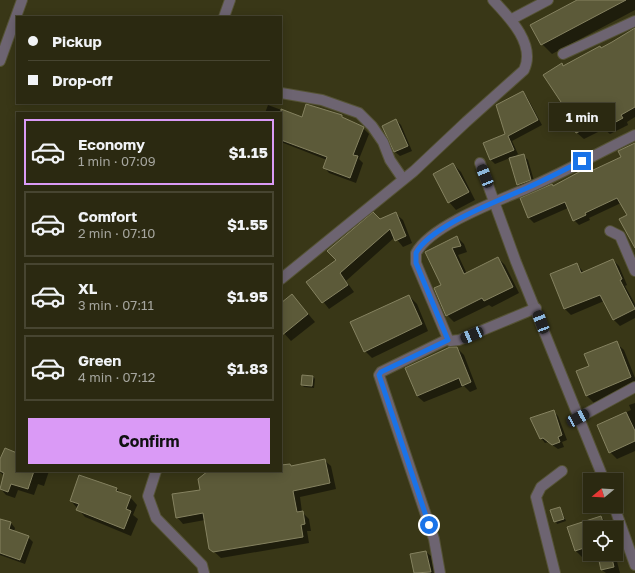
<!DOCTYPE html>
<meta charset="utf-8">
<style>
:root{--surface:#2b2911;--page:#33311a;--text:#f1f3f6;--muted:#a6a69f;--line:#474531;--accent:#da9af6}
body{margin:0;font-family:"Golos Text",sans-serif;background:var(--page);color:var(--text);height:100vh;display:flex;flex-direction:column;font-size:15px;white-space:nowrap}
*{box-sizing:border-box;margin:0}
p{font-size:13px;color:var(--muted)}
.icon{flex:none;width:22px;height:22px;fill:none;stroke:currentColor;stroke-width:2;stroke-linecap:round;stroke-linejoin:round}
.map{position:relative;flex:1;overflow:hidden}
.side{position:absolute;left:16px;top:112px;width:266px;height:360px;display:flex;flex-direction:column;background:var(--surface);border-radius:0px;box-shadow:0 2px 10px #0003,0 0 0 1px var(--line)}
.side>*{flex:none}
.hud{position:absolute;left:16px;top:16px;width:266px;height:88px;border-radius:0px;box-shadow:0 2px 10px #0003,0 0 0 1px var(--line);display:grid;align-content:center;height:88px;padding:0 12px;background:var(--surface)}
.needle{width:26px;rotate:252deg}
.controls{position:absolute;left:583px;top:473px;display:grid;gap:8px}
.controls a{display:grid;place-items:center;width:40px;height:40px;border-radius:0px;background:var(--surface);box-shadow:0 2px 10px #0003,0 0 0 1px var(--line);font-size:20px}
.end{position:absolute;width:18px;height:18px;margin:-9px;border:5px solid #1a73e8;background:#fff;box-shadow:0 0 0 2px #fff}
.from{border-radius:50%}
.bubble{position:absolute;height:28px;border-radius:0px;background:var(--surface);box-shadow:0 2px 10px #0003,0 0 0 1px var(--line);font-size:13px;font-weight:700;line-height:28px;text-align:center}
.car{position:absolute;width:12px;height:24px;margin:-12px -6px;border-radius:5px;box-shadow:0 0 3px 1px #0007;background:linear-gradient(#222 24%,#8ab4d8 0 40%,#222 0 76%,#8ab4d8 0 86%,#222 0)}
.hud b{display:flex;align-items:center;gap:14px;height:38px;font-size:15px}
.hud b+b{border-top:1px solid var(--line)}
.hud i{width:10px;height:10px;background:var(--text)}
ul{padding:7px 0 0;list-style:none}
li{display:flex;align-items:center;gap:12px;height:66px;margin:0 8px 6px;padding:0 4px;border:2px solid var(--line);border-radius:0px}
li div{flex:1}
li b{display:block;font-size:15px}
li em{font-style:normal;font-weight:700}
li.on{border-color:var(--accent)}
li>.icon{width:36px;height:36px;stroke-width:1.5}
.primary-button{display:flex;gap:8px;margin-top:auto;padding:8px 12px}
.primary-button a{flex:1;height:46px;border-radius:0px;background:var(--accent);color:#111;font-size:16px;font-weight:700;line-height:46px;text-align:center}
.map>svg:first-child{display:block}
.shadow{fill:#0007}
.building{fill:#5c5a39;stroke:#858260}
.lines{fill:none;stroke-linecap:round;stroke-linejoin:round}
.minor-casing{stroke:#555335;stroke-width:12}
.minor{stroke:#6d6471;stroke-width:10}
.route{stroke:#1a73e8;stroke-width:5}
</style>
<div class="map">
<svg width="635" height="573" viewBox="0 0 635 573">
<rect width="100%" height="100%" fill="#393717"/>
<g class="shadow">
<path d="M579 0H635V10L552 54 542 44Z"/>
<path d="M633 30 635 32V117L627 122 628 125 610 134 604 129 584 139 577 133 562 101 564 67 613 43Z"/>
<path d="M522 92 527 97 542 125 512 141 518 154 514 158 523 155 528 160 535 184 523 190 518 185 510 158 495 164 490 159 506 134Z"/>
<path d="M268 105 303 118 342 116 346 120 362 127 369 134 359 159 363 163 356 183 329 173 324 167 327 160 281 142V113H265Z"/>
<path d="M396 120 401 125 412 151 400 156 395 152 384 126Z"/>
<path d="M635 144V245L628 215 621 203 589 218 590 220 579 225 574 220 568 208 534 223 529 218 521 199 553 187 589 169 592 172 622 157Z"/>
<path d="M453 164 461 172 475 200 456 210 449 202Z"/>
<path d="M396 214 403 220 412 243 403 247 395 237 346 281 354 292 329 309 308 282Z"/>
<path d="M457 237 464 244 467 252 458 255 467 274 498 258 505 265 519 293 492 307 489 305 454 322 447 315 442 285 427 251Z"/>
<path d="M613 260 619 266 627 285 625 286 635 304V318L620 326 614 320 604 301 571 315 564 308 577 264 584 273Z"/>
<path d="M292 295 315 322 291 341 281 330V304Z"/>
<path d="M409 296 417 304 428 331 372 358 365 351Z"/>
<path d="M616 343 624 350 635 378V386L594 403 586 395 590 366Z"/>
<path d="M457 348 464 355 477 389 470 392 464 386 424 402 417 396Z"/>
<path d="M313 376 315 379 314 388 304 387 302 385Z"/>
<path d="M635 403V451L617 459 610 452 598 425 631 410 629 405Z"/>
<path d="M553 411 558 416 567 440 562 442 564 447 558 449 548 442 545 443 541 438Z"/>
<path d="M17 450V471H49L44 486 38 484 34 495 18 490 15 498 6 495 0 488 4 476 0 472V462L16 454Z"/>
<path d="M324 460 331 466 336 489 300 497 302 512 309 519 311 531H307L309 543 221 558 210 548 205 520 183 524 177 517 201 491 215 471H281V466L290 465 292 467Z"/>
<path d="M117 489 121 494 130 497 137 505 133 515 138 519 131 536 85 517 71 501Z"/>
<path d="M560 508 566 521 557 524 551 511Z"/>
<path d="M601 517 608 524 609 528H590V554H594L583 558 576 551 568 528Z"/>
<path d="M0 520 11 523 15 528 14 532 28 537 33 542 25 564 0 555Z"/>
<path d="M426 552 431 556 435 573H415L411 555Z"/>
<path d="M598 554H615L620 573H606L602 570Z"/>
</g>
<g class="building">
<path d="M577 0H626L541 45 530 25Z"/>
<path d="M635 28V107L621 115 623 118 603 129 600 122 576 133 561 102 543 75 562 63 563 66 600 46 601 48 612 42Z"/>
<path d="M523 91 538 120 508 136 514 150 490 160 483 143 505 134 496 105Z"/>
<path d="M306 104 342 115V117L364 127 353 155 358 156 350 178 323 168 327 157 281 140V109L302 117Z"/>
<path d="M396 119 408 146 394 152 382 126Z"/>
<path d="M635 143V248L619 219 627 215 617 198 585 213 586 215 573 221 565 202 528 218 520 198 552 184 553 186 581 171 590 168 591 171 621 157 618 151Z"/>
<path d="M524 154 531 180 517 185 509 158Z"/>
<path d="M453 163 469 192 448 203 433 174Z"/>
<path d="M373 212 380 219 396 212 406 236 395 241 390 229 340 273 348 285 322 303 306 282 336 260 327 251Z"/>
<path d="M457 236 461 246 452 248 464 274 498 257 513 287 484 301 482 298 446 316 434 288 441 285 425 252Z"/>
<path d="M613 259 622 279 620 280 635 309 613 320 600 295 564 309 550 274 577 263 581 273Z"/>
<path d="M292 294 308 314 281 336V303Z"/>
<path d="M409 295 422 324 364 352 350 322Z"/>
<path d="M617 341 631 377 586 396 576 371 589 366 584 354Z"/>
<path d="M450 347H457L471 382 462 386 459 378 417 396 405 368Z"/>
<path d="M302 375 313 376 312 386 301 385Z"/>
<path d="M554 410 562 435 558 437 560 442 552 445 543 438 540 439 530 418Z"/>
<path d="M626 412 635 431V441L609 453 597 425Z"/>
<path d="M5 448 17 453V471H34L28 489 11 484 8 492 0 489 4 473 0 471V459Z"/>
<path d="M325 459 330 483 293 491 297 512 303 511 305 524 301 525 303 537 213 552 209 549 203 513 176 518 172 494 200 490 198 479 208 471H281V465L290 464 291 466Z"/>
<path d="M79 475 117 488 116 491 131 496 126 509 131 511 124 529 76 510 79 504 70 501Z"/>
<path d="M560 507 564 519 554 522 550 510Z"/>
<path d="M601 516 605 528H590V546L575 551 567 527Z"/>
<path d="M0 519 11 522 9 529 29 536 20 560 0 553Z"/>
<path d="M426 551 431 572 414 573 410 554Z"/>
<path d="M603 554H611L614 567 601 570 598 556Z"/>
</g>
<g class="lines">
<defs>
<g id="minor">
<path d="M224 17 230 0"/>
<path d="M512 19 548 0"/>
<path d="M563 54 635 21"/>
<path d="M0 61 22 0"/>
<path d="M281 93 322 100 359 113 372 126 383 142 390 160 403 179"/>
<path d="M480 163 516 262 604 480"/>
<path d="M610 231 620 236 635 271"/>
<path d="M281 279 414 171 466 122 524 70C536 45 510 18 493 0"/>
<path d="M536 308 459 340 450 341 448 339 416 263V253C431 225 500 200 528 188 565 172 600 152 635 135"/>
<path d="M578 418 635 387"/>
<path d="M156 471 148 496 156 518 202 565 204 573"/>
<path d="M614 506 635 565"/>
<path d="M440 573 434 539 379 375 381 372 448 339"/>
<path d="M555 573 536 497 541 487 562 471"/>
</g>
</defs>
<use href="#minor" class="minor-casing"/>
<use href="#minor" class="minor"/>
</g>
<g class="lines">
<path class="route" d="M429 525 379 375 381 372 448 340 416 263V253C431 225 501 200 529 187 547 179 564 170 582 161"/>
</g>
</svg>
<div class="controls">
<a><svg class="needle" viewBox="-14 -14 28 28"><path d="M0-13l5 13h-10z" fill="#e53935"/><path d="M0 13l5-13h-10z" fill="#a6a69f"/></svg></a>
<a><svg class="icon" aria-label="locate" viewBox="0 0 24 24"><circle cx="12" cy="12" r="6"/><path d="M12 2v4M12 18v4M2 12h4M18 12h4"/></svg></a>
</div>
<i class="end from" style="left:429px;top:525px"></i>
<i class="end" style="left:582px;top:161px"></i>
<div class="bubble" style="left:549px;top:103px;width:66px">1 min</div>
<i class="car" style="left:485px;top:176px;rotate:338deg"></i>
<i class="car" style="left:541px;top:322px;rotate:339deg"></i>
<i class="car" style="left:472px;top:335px;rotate:247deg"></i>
<i class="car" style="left:578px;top:418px;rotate:62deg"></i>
<div class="hud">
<b><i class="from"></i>Pickup</b>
<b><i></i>Drop-off</b>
</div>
<section class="side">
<ul>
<li class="on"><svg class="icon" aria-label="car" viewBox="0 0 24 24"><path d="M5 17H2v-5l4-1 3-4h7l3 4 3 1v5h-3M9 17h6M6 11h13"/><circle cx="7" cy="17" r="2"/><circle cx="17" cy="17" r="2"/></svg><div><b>Economy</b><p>1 min · 07:09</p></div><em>$1.15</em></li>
<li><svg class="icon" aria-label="car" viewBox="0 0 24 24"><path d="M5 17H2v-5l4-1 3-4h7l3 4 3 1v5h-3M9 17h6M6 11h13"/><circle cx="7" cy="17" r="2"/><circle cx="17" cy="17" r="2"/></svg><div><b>Comfort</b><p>2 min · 07:10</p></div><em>$1.55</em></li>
<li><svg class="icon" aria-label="car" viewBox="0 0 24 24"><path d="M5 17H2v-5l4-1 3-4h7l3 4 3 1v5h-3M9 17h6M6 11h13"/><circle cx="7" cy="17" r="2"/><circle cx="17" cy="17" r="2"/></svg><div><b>XL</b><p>3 min · 07:11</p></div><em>$1.95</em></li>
<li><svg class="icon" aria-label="car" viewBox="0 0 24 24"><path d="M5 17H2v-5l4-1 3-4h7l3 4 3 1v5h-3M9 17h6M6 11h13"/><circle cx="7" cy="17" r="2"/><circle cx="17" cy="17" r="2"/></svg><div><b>Green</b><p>4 min · 07:12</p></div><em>$1.83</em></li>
</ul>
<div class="primary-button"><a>Confirm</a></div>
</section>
</div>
